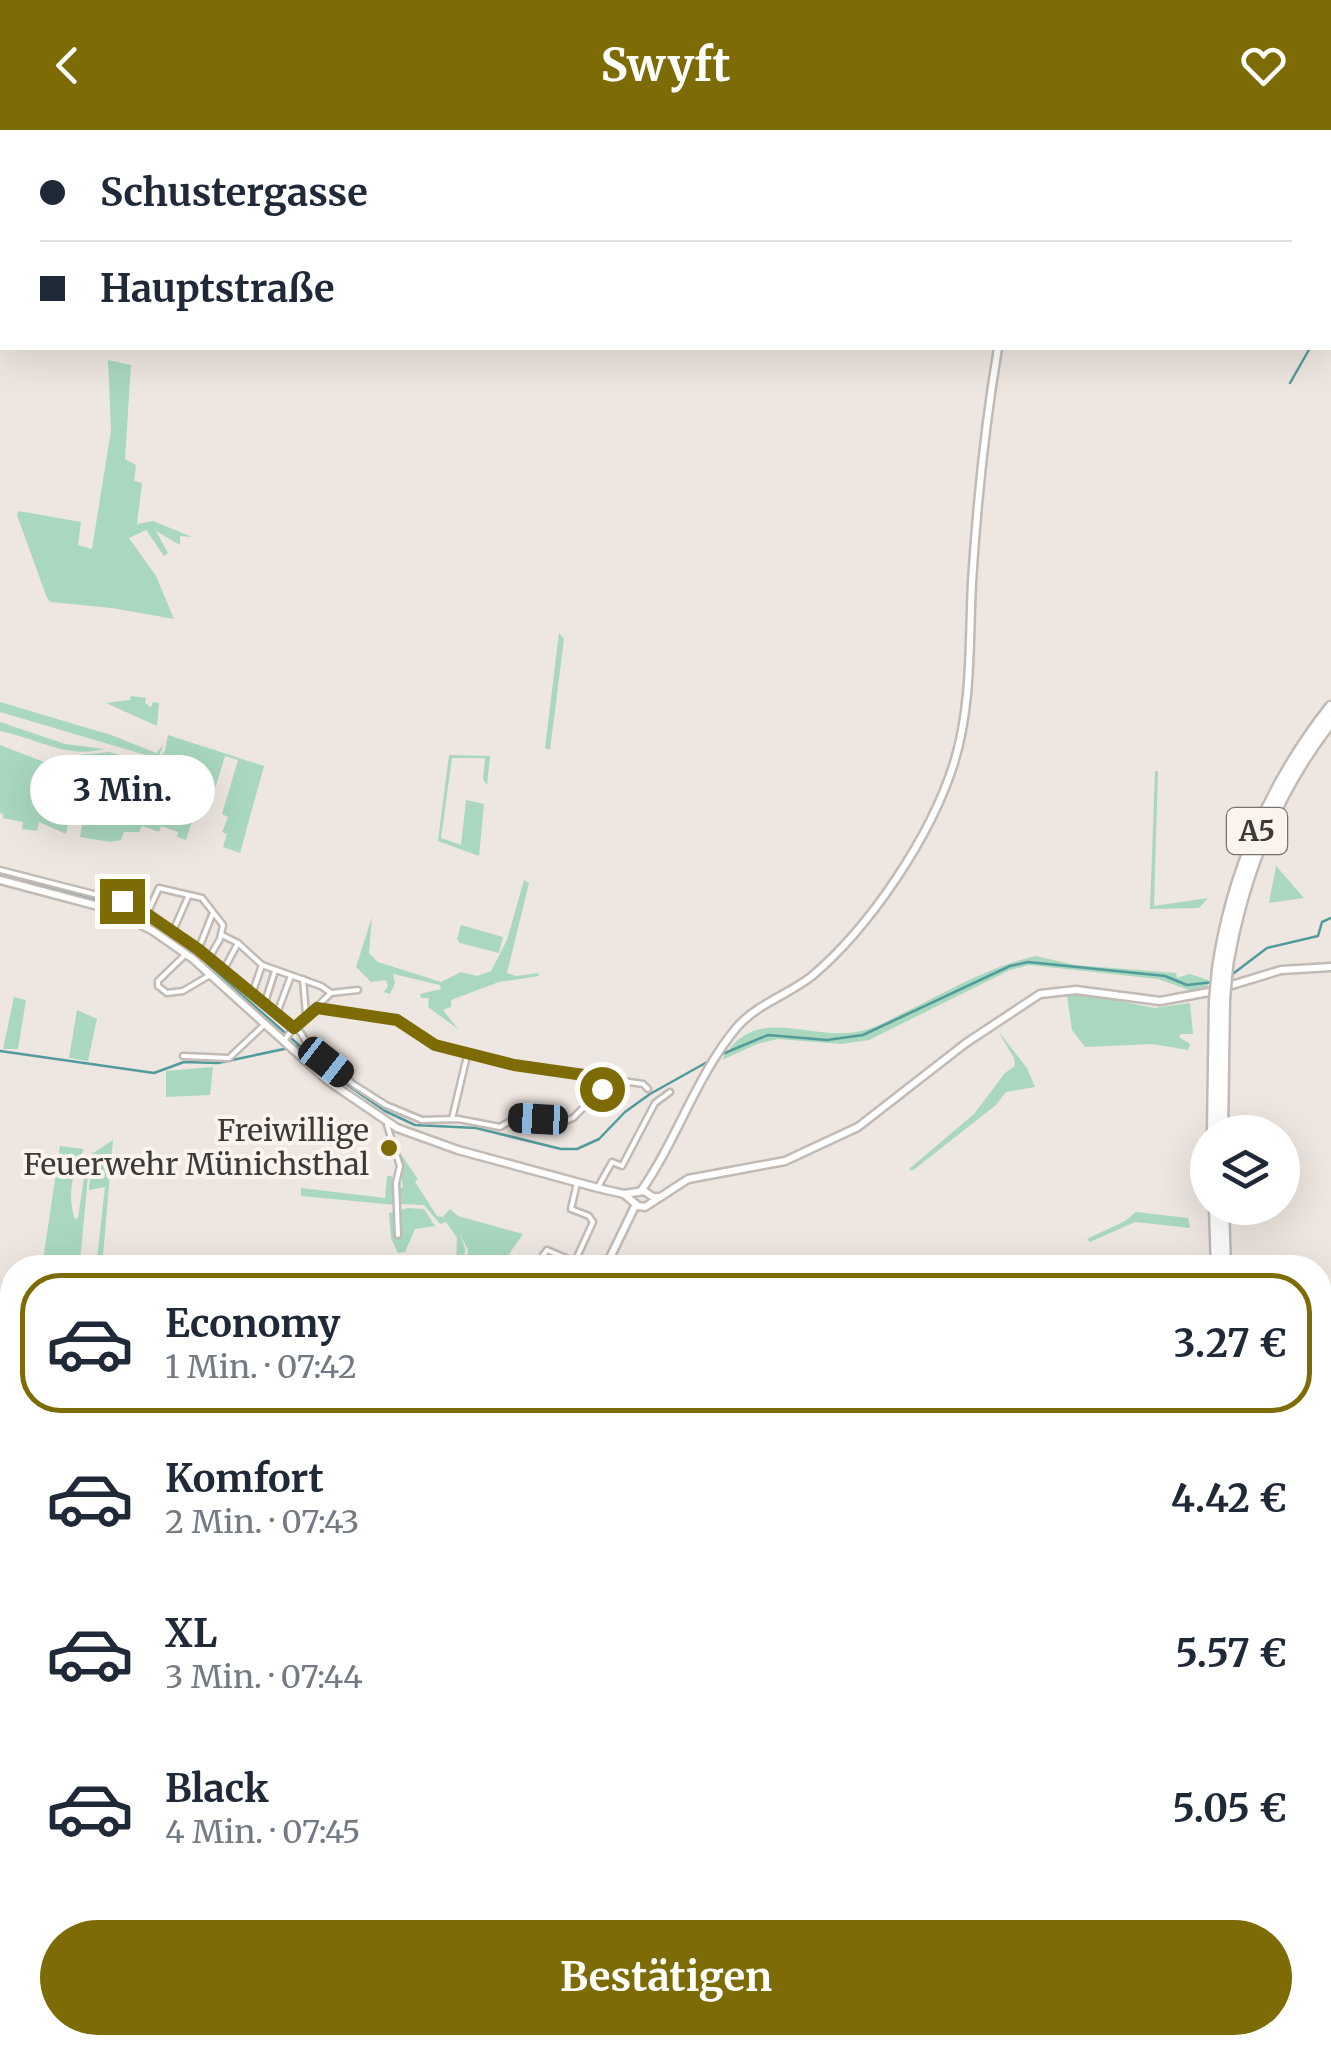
<!DOCTYPE html>
<html lang="de">
<meta charset="utf-8">
<style>
:root{--surface:#fff;--page:#f2f2f3;--text:#1f2937;--muted:#747a83;--line:#e0e1e3;--accent:#7d6c05}
body{margin:0;font-family:Merriweather,serif;background:var(--page);color:var(--text);height:100vh;display:flex;flex-direction:column;font-size:38px;white-space:nowrap}
*{box-sizing:border-box;margin:0}
p{font-size:32px;color:var(--muted)}
.icon{flex:none;width:55px;height:55px;fill:none;stroke:currentColor;stroke-width:2;stroke-linecap:round;stroke-linejoin:round}
.map{position:relative;flex:1;overflow:hidden}
.sheet{position:absolute;left:0px;top:1125px;width:1332px;height:800px;display:flex;flex-direction:column;background:var(--surface);border-radius:40px 40px 0 0;box-shadow:0 10px 40px #0002}
.sheet>*{flex:none}
.banner{position:absolute;left:0px;top:0px;width:1332px;height:220px;box-shadow:0 10px 40px #0002;display:grid;align-content:center;height:220px;padding:0 40px;background:var(--surface)}
.tools{position:absolute;left:1190px;top:985px;display:grid;gap:20px}
.tools a{display:grid;place-items:center;width:110px;height:110px;border-radius:50%;background:var(--surface);box-shadow:0 10px 40px #0002;font-size:50px}
.end{position:absolute;width:45px;height:45px;margin:-22px;border:12px solid #7d6c05;background:#fff;box-shadow:0 0 0 5px #fff}
.from{border-radius:50%}
.bubble{position:absolute;height:70px;border-radius:35px;background:var(--surface);box-shadow:0 10px 40px #0002;font-size:32px;font-weight:700;line-height:70px;text-align:center}
.car{position:absolute;width:30px;height:60px;margin:-30px -15px;border-radius:12px;box-shadow:0 0 8px 2px #0007;background:linear-gradient(#222 24%,#8ab4d8 0 40%,#222 0 76%,#8ab4d8 0 86%,#222 0)}
.banner b{display:flex;align-items:center;gap:35px;height:95px;font-size:38px}
.banner b+b{border-top:2px solid var(--line)}
.banner i{width:25px;height:25px;background:var(--text)}
ul{padding:18px 0 0;list-style:none}
li{display:flex;align-items:center;gap:30px;height:140px;margin:0 20px 15px;padding:0 20px;border:5px solid transparent;border-radius:40px}
li div{flex:1}
li b{display:block;font-size:38px}
li em{font-style:normal;font-weight:700}
li.on{border-color:var(--accent)}
li>.icon{width:90px;height:90px;stroke-width:1.5}
.primary-button{display:flex;gap:20px;margin-top:auto;padding:20px 40px}
.primary-button a{flex:1;height:115px;border-radius:60px;background:var(--accent);color:#fff;font-size:40px;font-weight:700;line-height:115px;text-align:center}
header{display:flex;justify-content:space-between;align-items:center;height:130px;padding:0 40px;background:var(--accent);color:#fff;font-size:45px;font-weight:700}
.map>svg:first-child{display:block}
.green{fill:#a9d8be}
.lines{fill:none;stroke-linecap:round;stroke-linejoin:round}
.stream{stroke:#529b9c;stroke-width:2.5}
.street-casing{stroke:#c2bab5;stroke-width:9}
.secondary-casing{stroke:#c2bab5;stroke-width:11}
.highway-casing{stroke:#c2bab5;stroke-width:15}
.street{stroke:#fff;stroke-width:4}
.secondary{stroke:#fff;stroke-width:6}
.highway{stroke:#fff;stroke-width:10}
.rail-casing{stroke:#504c4a;stroke-width:6}
.rail{stroke:#fbf3ed;stroke-width:2.5;stroke-dasharray:8;stroke-linecap:butt}
.highway-bridge-casing{stroke:#c2bab5;stroke-width:15;stroke-linecap:butt}
.highway-bridge{stroke:#fff;stroke-width:10}
.route{stroke:#7d6c05;stroke-width:12}
.poi-dot{fill:#7d6c05;stroke:#fbf3ed;stroke-width:4}
.labels{text-anchor:middle;stroke-width:8;stroke-linejoin:round;paint-order:stroke}
.shield{fill:#fbf3ed;stroke:#76726e;stroke-width:2.5}
.shield-label{font-size:28px;font-weight:bold;fill:#3d3a38}
.poi-label{font-size:30px;fill:#3d3a38;stroke:#fbf3ed;text-anchor:end}
</style>
<header><svg class="icon" aria-label="back" viewBox="0 0 24 24"><path d="M15 5l-7 7 7 7"/></svg>Swyft<svg class="icon" aria-label="heart" viewBox="0 0 24 24"><path d="M12 20l-8-8c-3-5 5-10 8-4 3-6 11-1 8 4z"/></svg></header>
<div class="map">
<svg width="1331" height="1925" viewBox="0 0 1331 1925">
<rect width="100%" height="100%" fill="#eee6e0"/>
<g class="green">
<path d="M108 230 131 235 125 329 136 335 134 351 142 353 137 394 153 391 192 407 180 406V415L156 401 168 423 164 426 146 400 129 408 156 446 174 489 112 478 51 472 47 468 17 385 19 381 81 392 78 415 92 419 111 300Z"/>
<path d="M559 503 564 509 550 620 545 618Z"/>
<path d="M131 566 146 568 145 573 151 577 153 572 159 573 157 596 106 573 130 570Z"/>
<path d="M0 572 111 605 156 623 163 615 159 626H149L0 582Z"/>
<path d="M0 592 65 614 104 619C66 629 36 608 0 601Z"/>
<path d="M168 605 264 636 240 723 223 717 227 704 222 702 228 687 222 684 238 630 225 626 214 662 202 660 186 710 177 707 178 702 161 696 159 702 142 696 139 702H124L121 710 110 712 80 707 91 647 79 641 66 704 39 692 37 701 22 699 23 692 3 688V684L0 683V615L44 632C59 624 135 640 154 647L159 643 153 639 111 627 79 625 109 622 145 632 157 631 165 621Z"/>
<path d="M449 625 490 626 487 655 483 649 485 628H452L441 708 461 715 466 670 484 674 479 726 438 711Z"/>
<path d="M1155 641H1158L1154 776 1208 768 1199 778 1150 779Z"/>
<path d="M1276 736 1304 768 1269 773Z"/>
<path d="M524 750 529 753 507 843 516 846 538 843 539 846 499 852 451 870V877L443 880 458 899 428 877 429 868H421L420 864 441 859 440 855 393 844 395 853 390 864 384 862 388 856 386 850 371 852 356 837 372 787 369 823 378 832 441 852 461 842 477 846 491 841 507 810Z"/>
<path d="M461 795 503 807 499 823 460 813 457 809Z"/>
<path d="M1036 826 1075 835 1176 843 1177 848 1190 844 1208 850V857L1192 861 1158 849 1029 835 1010 840 869 910 841 914 777 909 757 914 722 930C754 873 806 910 856 902 874 899 891 889 907 881 948 861 990 836 1036 826Z"/>
<path d="M1078 863 1155 878 1190 873 1193 904H1181L1179 907 1190 914 1188 920 1152 914 1085 917 1072 900 1067 865Z"/>
<path d="M14 867 26 870 18 919H3Z"/>
<path d="M77 880 97 889 88 931 69 928Z"/>
<path d="M998 901 1027 938 1035 957 1006 962 996 975 912 1041 909 1039 974 984 1005 943 1015 936 1014 928Z"/>
<path d="M213 937 210 965 166 967V941Z"/>
<path d="M113 1010 102 1137H96L105 1057 89 1060 90 1047 88 1046 80 1132 77 1137H42L60 1016 84 1019C72 1041 67 1066 75 1089L78 1088 87 1027Z"/>
<path d="M398 1020 418 1049 415 1052 437 1086 443 1087 450 1079 458 1086 523 1104 500 1137 466 1138 468 1120 459 1102 465 1118 464 1137H456L457 1108 446 1092 440 1094 424 1075 400 1074 397 1060 403 1057Z"/>
<path d="M387 1046H392L396 1075 301 1066V1058L385 1068Z"/>
<path d="M408 1078 424 1079 435 1096 415 1099 405 1122 398 1123 391 1108 389 1083Z"/>
<path d="M1136 1082 1188 1088 1190 1098 1135 1092 1090 1112 1087 1109 1125 1091Z"/>
</g>
<g class="lines">
<g class="stream">
<path d="M1277 0 1280 2"/>
<path d="M1330 40 1331 41"/>
<path d="M1330 112 1331 110"/>
<path d="M1290 253 1310 218"/>
<path d="M0 745 107 773 143 789 184 814 333 945 385 981 415 995 476 998 561 1019H577L599 1009 625 982 650 964 709 931"/>
<path d="M1230 846 1267 818 1318 806 1322 792 1331 788"/>
<path d="M0 921 154 943 184 932 218 933 298 916"/>
<path d="M720 925 768 905 827 910 863 905 1010 836 1028 832 1165 846 1187 855 1213 852"/>
</g>
<defs>
<g id="street">
<path d="M1151 0 1155 2"/>
<path d="M1180 2 1182 0"/>
<path d="M1248 2 1249 0"/>
<path d="M1330 117 1331 118"/>
<path d="M0 740 121 771 139 779 198 819 301 903 309 917 353 954 386 975 422 990 458 989 500 997 516 988 563 992 573 988 602 959 605 948"/>
<path d="M147 784 159 758 202 768 223 795 220 809 209 828"/>
<path d="M173 801 188 767"/>
<path d="M222 805 238 813"/>
<path d="M199 818 212 785"/>
<path d="M186 824 158 851V856L167 863 183 861 210 845"/>
<path d="M223 841 238 813 262 835 321 856 331 863"/>
<path d="M303 849 306 884"/>
<path d="M331 863 358 860"/>
<path d="M252 864 262 835"/>
<path d="M264 875 275 841"/>
<path d="M317 879 397 890 435 915 514 935 643 954 648 959"/>
<path d="M277 883 291 846"/>
<path d="M284 911 291 901 331 863"/>
<path d="M183 926 229 928 265 894"/>
<path d="M452 989 467 926"/>
<path d="M387 995 400 1036 396 1053 398 1105"/>
<path d="M598 1057 612 1032 622 1036 655 973 670 962"/>
<path d="M534 1138 547 1120 575 1132"/>
<path d="M572 1138 593 1092 589 1086 571 1079 577 1053"/>
</g>
<g id="secondary">
<path d="M1032 2 1033 0"/>
<path d="M0 750 113 780 153 801 193 829 328 951 397 998 458 1020 598 1058 624 1064 644 1061 653 1067H660"/>
<path d="M641 1061C677 1010 696 946 737 897 757 874 788 865 812 846 871 796 931 706 954 633 972 575 969 512 972 452 977 373 985 295 998 218"/>
<path d="M624 1064 638 1076 645 1077 688 1049 785 1031 858 997 966 913 1040 864 1076 860 1160 871 1209 862 1281 840 1331 837"/>
<path d="M605 1138 636 1074"/>
<path d="M1320 1746H1331"/>
<path d="M533 1925 535 1912"/>
</g>
<g id="highway">
<path d="M1227 836C1242 747 1275 663 1331 591"/>
<path d="M1218 839C1232 743 1271 653 1331 577"/>
<path d="M1213 1002 1215 871"/>
<path d="M1222 1002 1224 869"/>
<path d="M1215 1078 1217 1138"/>
<path d="M1223 1078 1225 1138"/>
<path d="M1197 1912 1200 1925"/>
<path d="M1221 1925V1912"/>
<path d="M1231 1925 1232 1912"/>
<path d="M1245 1925 1249 1912"/>
</g>
</defs>
<use href="#street" class="street-casing"/>
<use href="#secondary" class="secondary-casing"/>
<use href="#highway" class="highway-casing"/>
<use href="#street" class="street"/>
<use href="#secondary" class="secondary"/>
<use href="#highway" class="highway"/>
<defs>
<g id="rail">
<path d="M1054 0 1058 2"/>
<path d="M1330 181 1331 182"/>
</g>
</defs>
<use href="#rail" class="rail-casing"/>
<use href="#rail" class="rail"/>
<defs>
<g id="highway-bridge">
<path d="M1224 869 1227 836"/>
<path d="M1215 871 1218 839"/>
</g>
</defs>
<use href="#highway-bridge" class="highway-bridge-casing"/>
<use href="#highway-bridge" class="highway-bridge"/>
</g>
<g class="lines">
<path class="route" d="M122 771 147 784 198 819 294 898 317 878 397 890 435 915 514 935 605 948 602 959"/>
</g>
<circle class="poi-dot" cx="389" cy="1018" r="10"/>
<g class="labels">
<rect class="shield" x="1227" y="678" width="60" height="46" rx="8"/>
<g class="shield-label">
<text x="1257" y="711">A5</text>
</g>
<g class="poi-label">
<text x="369" y="1011">Freiwillige<tspan x="369" dy="34">Feuerwehr Münichsthal</tspan></text>
</g>
</g>
</svg>
<div class="tools">
<a><svg class="icon" aria-label="layers" viewBox="0 0 24 24"><path d="M12 4l9 5-9 5-9-5zM3 14l9 5 9-5"/></svg></a>
</div>
<i class="end from" style="left:602px;top:959px"></i>
<i class="end" style="left:122px;top:771px"></i>
<div class="bubble" style="left:30px;top:625px;width:185px">3 Min.</div>
<i class="car" style="left:326px;top:932px;rotate:128deg"></i>
<i class="car" style="left:538px;top:989px;rotate:273deg"></i>
<div class="banner">
<b><i class="from"></i>Schustergasse</b>
<b><i></i>Hauptstraße</b>
</div>
<section class="sheet">
<ul>
<li class="on"><svg class="icon" aria-label="car" viewBox="0 0 24 24"><path d="M5 17H2v-5l4-1 3-4h7l3 4 3 1v5h-3M9 17h6M6 11h13"/><circle cx="7" cy="17" r="2"/><circle cx="17" cy="17" r="2"/></svg><div><b>Economy</b><p>1 Min. · 07:42</p></div><em>3.27 €</em></li>
<li><svg class="icon" aria-label="car" viewBox="0 0 24 24"><path d="M5 17H2v-5l4-1 3-4h7l3 4 3 1v5h-3M9 17h6M6 11h13"/><circle cx="7" cy="17" r="2"/><circle cx="17" cy="17" r="2"/></svg><div><b>Komfort</b><p>2 Min. · 07:43</p></div><em>4.42 €</em></li>
<li><svg class="icon" aria-label="car" viewBox="0 0 24 24"><path d="M5 17H2v-5l4-1 3-4h7l3 4 3 1v5h-3M9 17h6M6 11h13"/><circle cx="7" cy="17" r="2"/><circle cx="17" cy="17" r="2"/></svg><div><b>XL</b><p>3 Min. · 07:44</p></div><em>5.57 €</em></li>
<li><svg class="icon" aria-label="car" viewBox="0 0 24 24"><path d="M5 17H2v-5l4-1 3-4h7l3 4 3 1v5h-3M9 17h6M6 11h13"/><circle cx="7" cy="17" r="2"/><circle cx="17" cy="17" r="2"/></svg><div><b>Black</b><p>4 Min. · 07:45</p></div><em>5.05 €</em></li>
</ul>
<div class="primary-button"><a>Bestätigen</a></div>
</section>
</div>
